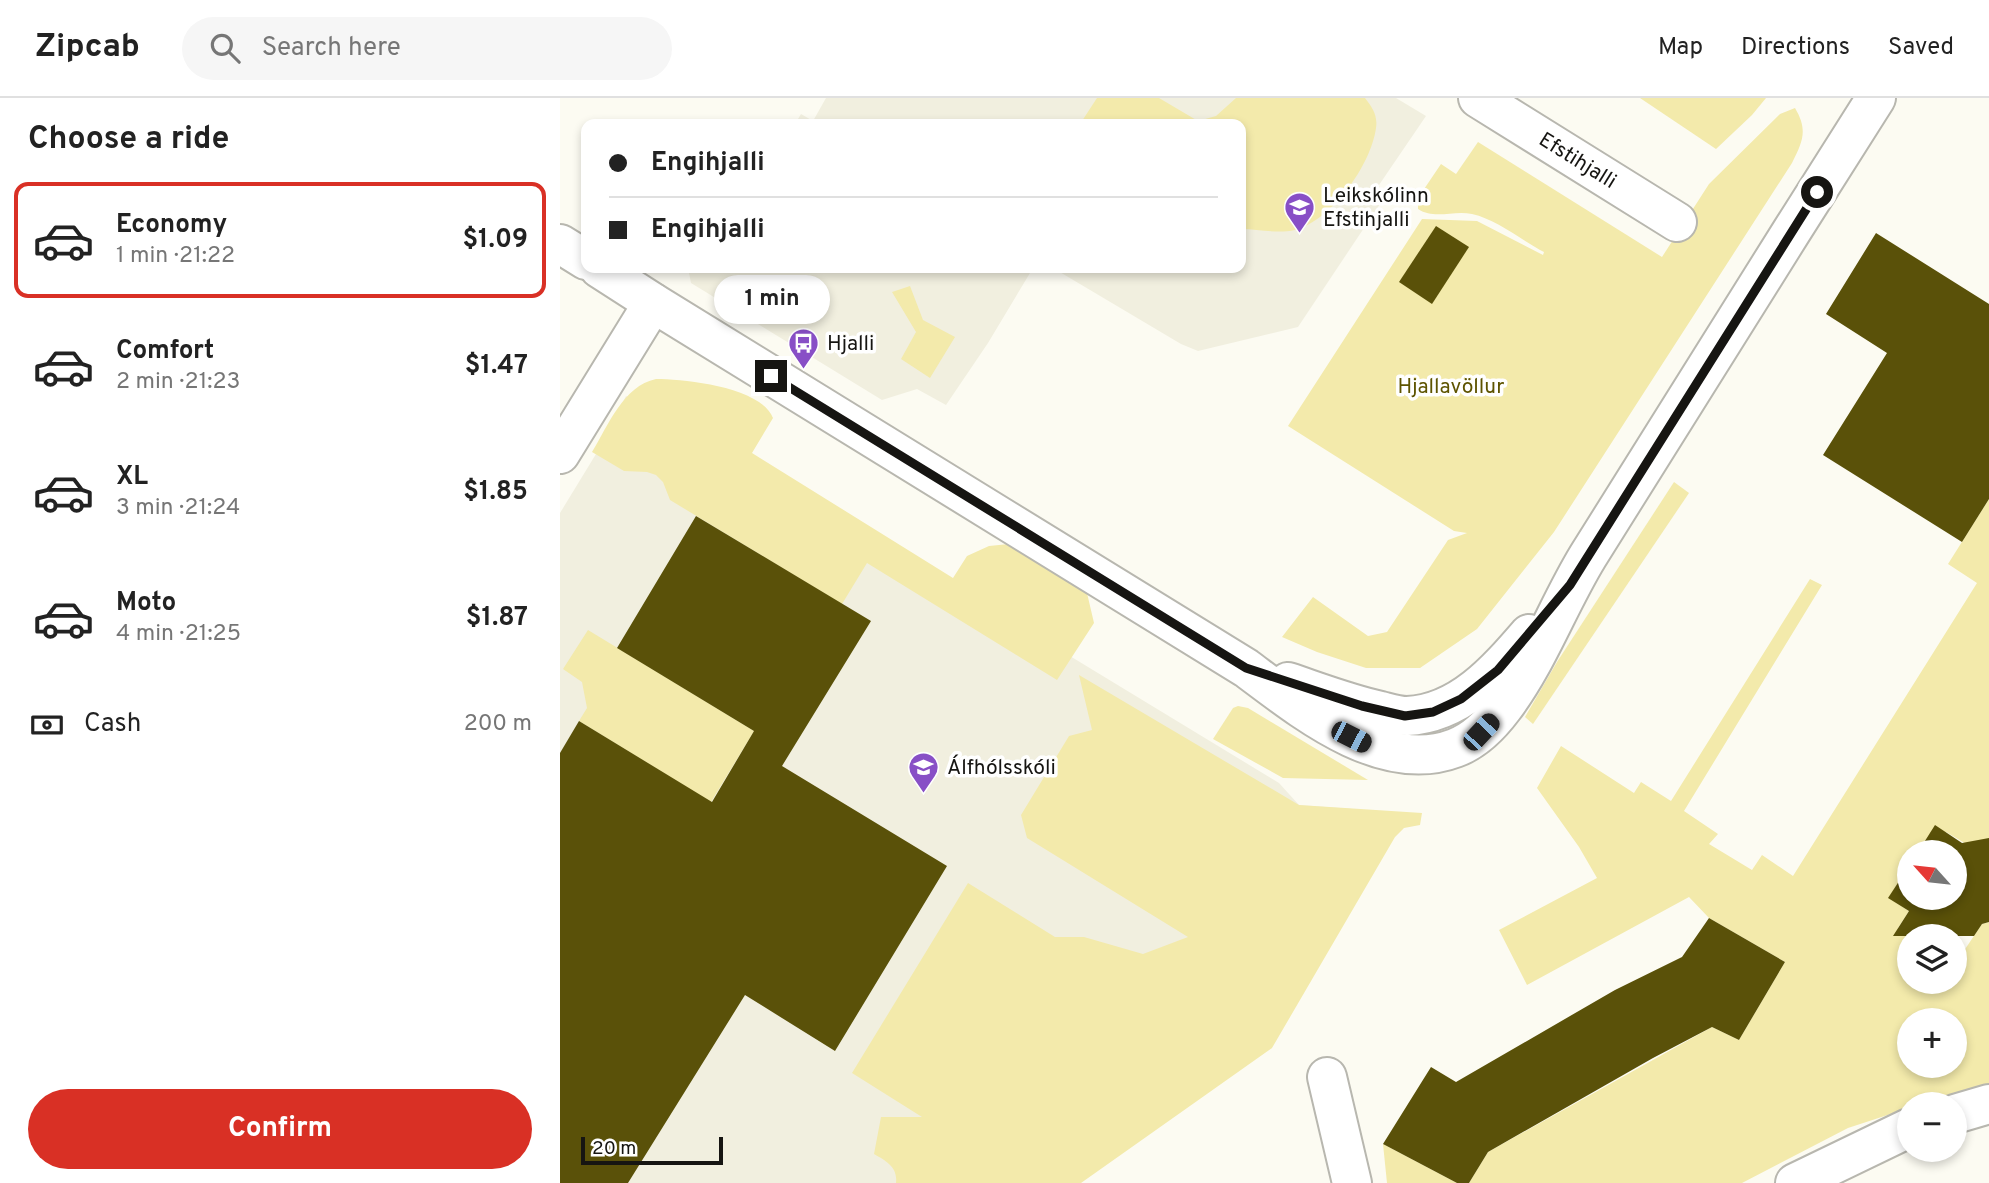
<!DOCTYPE html>
<meta charset="utf-8">
<style>
:root{--surface:#fff;--page:#f6f6f6;--text:#222;--muted:#767676;--line:#e0e0e0;--accent:#d93025}
body{margin:0;font-family:Overpass,sans-serif;background:var(--page);color:var(--text);height:100vh;display:flex;flex-direction:column;font-size:26px;white-space:nowrap}
*{box-sizing:border-box;margin:0}
p{font-size:23px;color:var(--muted)}
.icon{flex:none;width:38px;height:38px;fill:none;stroke:currentColor;stroke-width:2;stroke-linecap:round;stroke-linejoin:round}
.map{position:relative;flex:1;overflow:hidden}
.side{display:flex;flex-direction:column;background:var(--surface);width:560px}
.side>*{flex:none}
.guide{position:absolute;left:21px;top:21px;width:665px;height:154px;border-radius:14px;box-shadow:0 4px 10px #0003;display:grid;align-content:center;height:154px;padding:0 28px;background:var(--surface)}
.needle{width:46px;rotate:297deg}
.tools{position:absolute;left:1337px;top:742px;display:grid;gap:14px}
.tools a{display:grid;place-items:center;width:70px;height:70px;border-radius:50%;background:var(--surface);box-shadow:0 4px 10px #0003;font-size:35px}
.scale{position:absolute;left:21px;bottom:18px;width:142px;box-sizing:border-box;padding-left:7px;border:4px solid #161512;border-top:0;font-size:19px;line-height:24px;white-space:nowrap;color:#161512;-webkit-text-stroke:5px #fff;paint-order:stroke}
.end{position:absolute;width:32px;height:32px;margin:-16px;border:9px solid #161512;background:#fff;box-shadow:0 0 0 4px #fff}
.from{border-radius:50%}
.bubble{position:absolute;height:49px;border-radius:24px;background:var(--surface);box-shadow:0 4px 10px #0003;font-size:23px;font-weight:700;line-height:49px;text-align:center}
.car{position:absolute;width:21px;height:42px;margin:-21px -10px;border-radius:9px;box-shadow:0 0 5px 2px #0007;background:linear-gradient(#222 24%,#8ab4d8 0 40%,#222 0 76%,#8ab4d8 0 86%,#222 0)}
.guide b{display:flex;align-items:center;gap:24px;height:66px;font-size:26px}
.guide b+b{border-top:2px solid var(--line)}
.guide i{width:18px;height:18px;background:var(--text)}
ul{padding:0;list-style:none}
li{display:flex;align-items:center;gap:21px;height:116px;margin:0 14px 10px;padding:0 14px;border:4px solid transparent;border-radius:14px}
li div{flex:1}
li b{display:block;font-size:26px}
li em{font-style:normal;font-weight:700}
li.current{border-color:var(--accent)}
li>.icon{width:63px;height:63px;stroke-width:1.5}
h2{padding:0 28px;font-size:32px;line-height:84px}
.pay{display:flex;align-items:center;gap:18px;height:77px;padding:0 28px;font-size:26px}
.pay p{margin-inline-start:auto}
.button{display:flex;gap:14px;margin-top:auto;padding:14px 28px}
.button a{flex:1;height:80px;border-radius:42px;background:var(--accent);color:#fff;font-size:28px;font-weight:700;line-height:80px;text-align:center}
header{display:flex;align-items:center;gap:42px;box-sizing:border-box;height:98px;padding:0 35px;background:var(--surface);border-bottom:2px solid var(--line)}
header strong{font-size:33px}
nav{display:flex;gap:38px;margin-inline-start:auto;font-size:24px}
.search{width:490px;height:63px;background:var(--page);display:flex;align-items:center;gap:18px;box-sizing:border-box;padding:0 24px;border-radius:38px;color:var(--muted);font-size:26px}
main{display:flex;flex:1;min-height:0}
.map>svg:first-child{display:block}
.built{fill:#f1efdf}
.green{fill:#f3eaab;fill-rule:evenodd}
.building{fill:#5a5109}
.lines{fill:none;stroke-linecap:round;stroke-linejoin:round}
.street-casing{stroke:#b8b7af;stroke-width:42}
.secondary-casing{stroke:#b8b7af;stroke-width:42}
.street{stroke:#fff;stroke-width:38}
.secondary{stroke:#fff;stroke-width:38}
.route{stroke:#161512;stroke-width:9}
.labels{text-anchor:middle;stroke-width:7;stroke-linejoin:round;paint-order:stroke}
.street-label{font-size:21px;fill:#161512;stroke:#fff}
.poi-label{font-size:21px;fill:#161512;stroke:#fff;text-anchor:start}
.park-label{font-size:21px;fill:#5e5400;stroke:#fff}
</style>
<header>
<strong>Zipcab</strong>
<div class="search"><svg class="icon" aria-label="search" viewBox="0 0 24 24"><circle cx="10" cy="10" r="6"/><path d="M15 15l6 6"/></svg>Search here</div>
<nav><a>Map</a><a>Directions</a><a>Saved</a></nav>
</header>
<main>
<section class="side">
<h2>Choose a ride</h2>
<ul>
<li class="current"><svg class="icon" aria-label="car" viewBox="0 0 24 24"><path d="M5 17H2v-5l4-1 3-4h7l3 4 3 1v5h-3M9 17h6M6 11h13"/><circle cx="7" cy="17" r="2"/><circle cx="17" cy="17" r="2"/></svg><div><b>Economy</b><p>1 min · 21:22</p></div><em>$1.09</em></li>
<li><svg class="icon" aria-label="car" viewBox="0 0 24 24"><path d="M5 17H2v-5l4-1 3-4h7l3 4 3 1v5h-3M9 17h6M6 11h13"/><circle cx="7" cy="17" r="2"/><circle cx="17" cy="17" r="2"/></svg><div><b>Comfort</b><p>2 min · 21:23</p></div><em>$1.47</em></li>
<li><svg class="icon" aria-label="car" viewBox="0 0 24 24"><path d="M5 17H2v-5l4-1 3-4h7l3 4 3 1v5h-3M9 17h6M6 11h13"/><circle cx="7" cy="17" r="2"/><circle cx="17" cy="17" r="2"/></svg><div><b>XL</b><p>3 min · 21:24</p></div><em>$1.85</em></li>
<li><svg class="icon" aria-label="car" viewBox="0 0 24 24"><path d="M5 17H2v-5l4-1 3-4h7l3 4 3 1v5h-3M9 17h6M6 11h13"/><circle cx="7" cy="17" r="2"/><circle cx="17" cy="17" r="2"/></svg><div><b>Moto</b><p>4 min · 21:25</p></div><em>$1.87</em></li>
</ul>
<div class="pay"><svg class="icon" aria-label="cash" viewBox="0 0 24 24"><path d="M3 7h18v10H3z"/><circle cx="12" cy="12" r="2"/></svg>Cash<p>200 m</p></div>
<div class="button"><a>Confirm</a></div>
</section>
<div class="map">
<svg width="1429" height="1085" viewBox="0 0 1429 1085">
<rect width="100%" height="100%" fill="#fcfbf2"/>
<g class="built">
<path d="M266 0H836L866 18 819 87 822 103 738 229 638 253 621 246 493 170H681V26H235L241 16 253 23Z"/>
<path d="M128 170H473L428 245 386 307 357 291 322 302 131 185Z"/>
<path d="M66 298 449 521 719 685 739 707 793 711 465 1085H0V415L36 356Z"/>
</g>
<g class="green">
<path d="M537 0H599L638 23 656 18 676 0H805C812 9 818 17 816 30 811 67 772 122 735 132 717 136 699 131 681 131V26H520Z"/>
<path d="M1080 0H1206L1192 17 1156 51Z"/>
<path d="M1235 10C1248 32 1243 43 1232 65L994 434 917 531 860 570H806L757 554 722 539 753 499 808 538 827 534 888 442 907 435 894 433 728 328 862 121 917 123 983 157 984 154 980 152C959 140 935 121 912 116 893 112 875 122 858 111V100L881 66 896 76 918 44 1102 159 1149 86 1220 16Z"/>
<path d="M350 188 363 222 395 239 370 280 341 261 356 234 332 194Z"/>
<path d="M96 281C125 281 201 289 213 320L192 355 393 480 407 458 429 448 449 446 527 495 534 525 497 582 307 465 282 506 110 402 103 384 96 377 87 374 64 373 32 354C48 328 63 288 96 281Z"/>
<path d="M1114 384 1129 395 973 626 965 619 997 564Z"/>
<path d="M1429 401V742L1408 747 1386 734 1372 754 1359 752 1358 754H1349V768L1329 800 1349 813 1338 830 1350 838 1349 884H1395V866L1422 826 1429 824V989L1360 1006H1349V1010L1288 1030 1182 1085H909L928 1054 1152 929 1179 942 1225 864 1149 820 1129 799 967 887 939 832 1037 780 1019 749 977 690 1001 648 1074 695 1081 684 1111 703 1250 481 1262 487 1124 713 1158 736 1149 746 1192 772 1202 757 1233 778 1417 485 1388 466ZM1349 922H1395V968H1349Z"/>
<path d="M28 532 194 633 151 704 19 623 27 610 22 584 3 571Z"/>
<path d="M519 577 739 707 862 715 860 727 844 730 835 739 712 950 521 1085H336C338 1069 326 1063 314 1056L321 1019H362L292 975 408 785 495 839H524L583 856 628 839 467 740 461 717 509 638 532 632Z"/>
<path d="M678 608 688 610 808 682 723 680 653 641 673 610Z"/>
<path d="M823 1046 897 1085H827Z"/>
</g>
<g class="building">
<path d="M876 128 909 149 872 206 839 184Z"/>
<path d="M1316 135 1429 206V401L1402 444 1263 357 1327 255 1266 216Z"/>
<path d="M136 418 311 523 222 668 387 768 275 953 185 897 68 1085H0V655L19 623 152 704 194 633 57 550Z"/>
<path d="M1375 727 1402 745 1429 740V824L1422 826 1414 838H1333L1349 813 1328 800 1349 768V800H1395V754H1358Z"/>
<path d="M1149 820 1225 864 1179 942 1152 929 1093 960 928 1054 909 1085H897L823 1046 871 969 896 984 1055 892 1122 859Z"/>
</g>
<g class="lines">
<defs>
<g id="street">
<path d="M918 0 1117 124"/>
<path d="M0 146 26 162"/>
<path d="M39 170 95 206 686 570C741 611 822 678 895 650 914 643 931 626 943 610 978 564 998 507 1028 458 1124 305 1219 152 1316 0"/>
<path d="M0 356 93 205"/>
<path d="M728 584C758 594 789 606 821 613 829 615 839 618 847 618 900 616 937 573 969 536"/>
<path d="M767 979 792 1085"/>
</g>
<g id="secondary">
<path d="M1395 1016 1429 1006"/>
<path d="M1235 1085 1349 1030"/>
</g>
</defs>
<use href="#street" class="street-casing"/>
<use href="#secondary" class="secondary-casing"/>
<use href="#street" class="street"/>
<use href="#secondary" class="secondary"/>
</g>
<g class="lines">
<path class="route" d="M211 278 686 570 802 608 845 618 873 614 901 601 938 572 1010 487 1257 94"/>
</g>
<defs>
<symbol id="school-pin" viewBox="-11 -11 22 30"><path d="M0 17L-7.5 6A9.5 9.5 0 1 1 7.5 6Z" fill="#884fc6" stroke="#fff"/><path d="M0-5L7-2L0 1L-7-2ZM-4 1L0 2.5L4 1V4Q0 6-4 4Z" fill="#fff"/></symbol>
<symbol id="bus-pin" viewBox="-11 -11 22 30"><path d="M0 17L-7.5 6A9.5 9.5 0 1 1 7.5 6Z" fill="#884fc6" stroke="#fff"/><path d="M-5-6H5V4H4V6H2V4H-2V6H-4V4H-5ZM-3.5-4V0h7V-4ZM-3.5 1.2v1.5H-2V1.2ZM2 1.2v1.5H3.5V1.2Z" fill="#fff"/></symbol>
</defs>
<g fill-rule="evenodd">
<use href="#school-pin" x="722" y="92" width="35" height="47"/>
<use href="#bus-pin" x="226" y="228" width="35" height="47"/>
<use href="#school-pin" x="346" y="652" width="35" height="47"/>
</g>
<g class="labels">
<g class="street-label">
<text transform="translate(1018 62) rotate(32)" y="7">Efstihjalli</text>
</g>
<g class="poi-label">
<text x="763" y="104">Leikskólinn<tspan x="763" dy="24">Efstihjalli</tspan></text>
<text x="267" y="252">Hjalli</text>
<text x="387" y="676">Álfhólsskóli</text>
</g>
<g class="park-label">
<text x="891" y="295">Hjallavöllur</text>
</g>
</g>
</svg>
<div class="tools">
<a><svg class="needle" viewBox="-14 -14 28 28"><path d="M0-13l5 13h-10z" fill="#e53935"/><path d="M0 13l5-13h-10z" fill="#767676"/></svg></a>
<a><svg class="icon" aria-label="layers" viewBox="0 0 24 24"><path d="M12 4l9 5-9 5-9-5zM3 14l9 5 9-5"/></svg></a>
<a>+</a>
<a>−</a>
</div>
<div class="scale">20 m</div>
<i class="end from" style="left:1257px;top:94px"></i>
<i class="end" style="left:211px;top:278px"></i>
<div class="bubble" style="left:154px;top:177px;width:116px">1 min</div>
<i class="car" style="left:921px;top:634px;rotate:43deg"></i>
<i class="car" style="left:791px;top:639px;rotate:117deg"></i>
<div class="guide">
<b><i class="from"></i>Engihjalli</b>
<b><i></i>Engihjalli</b>
</div>
</div>
</main>
